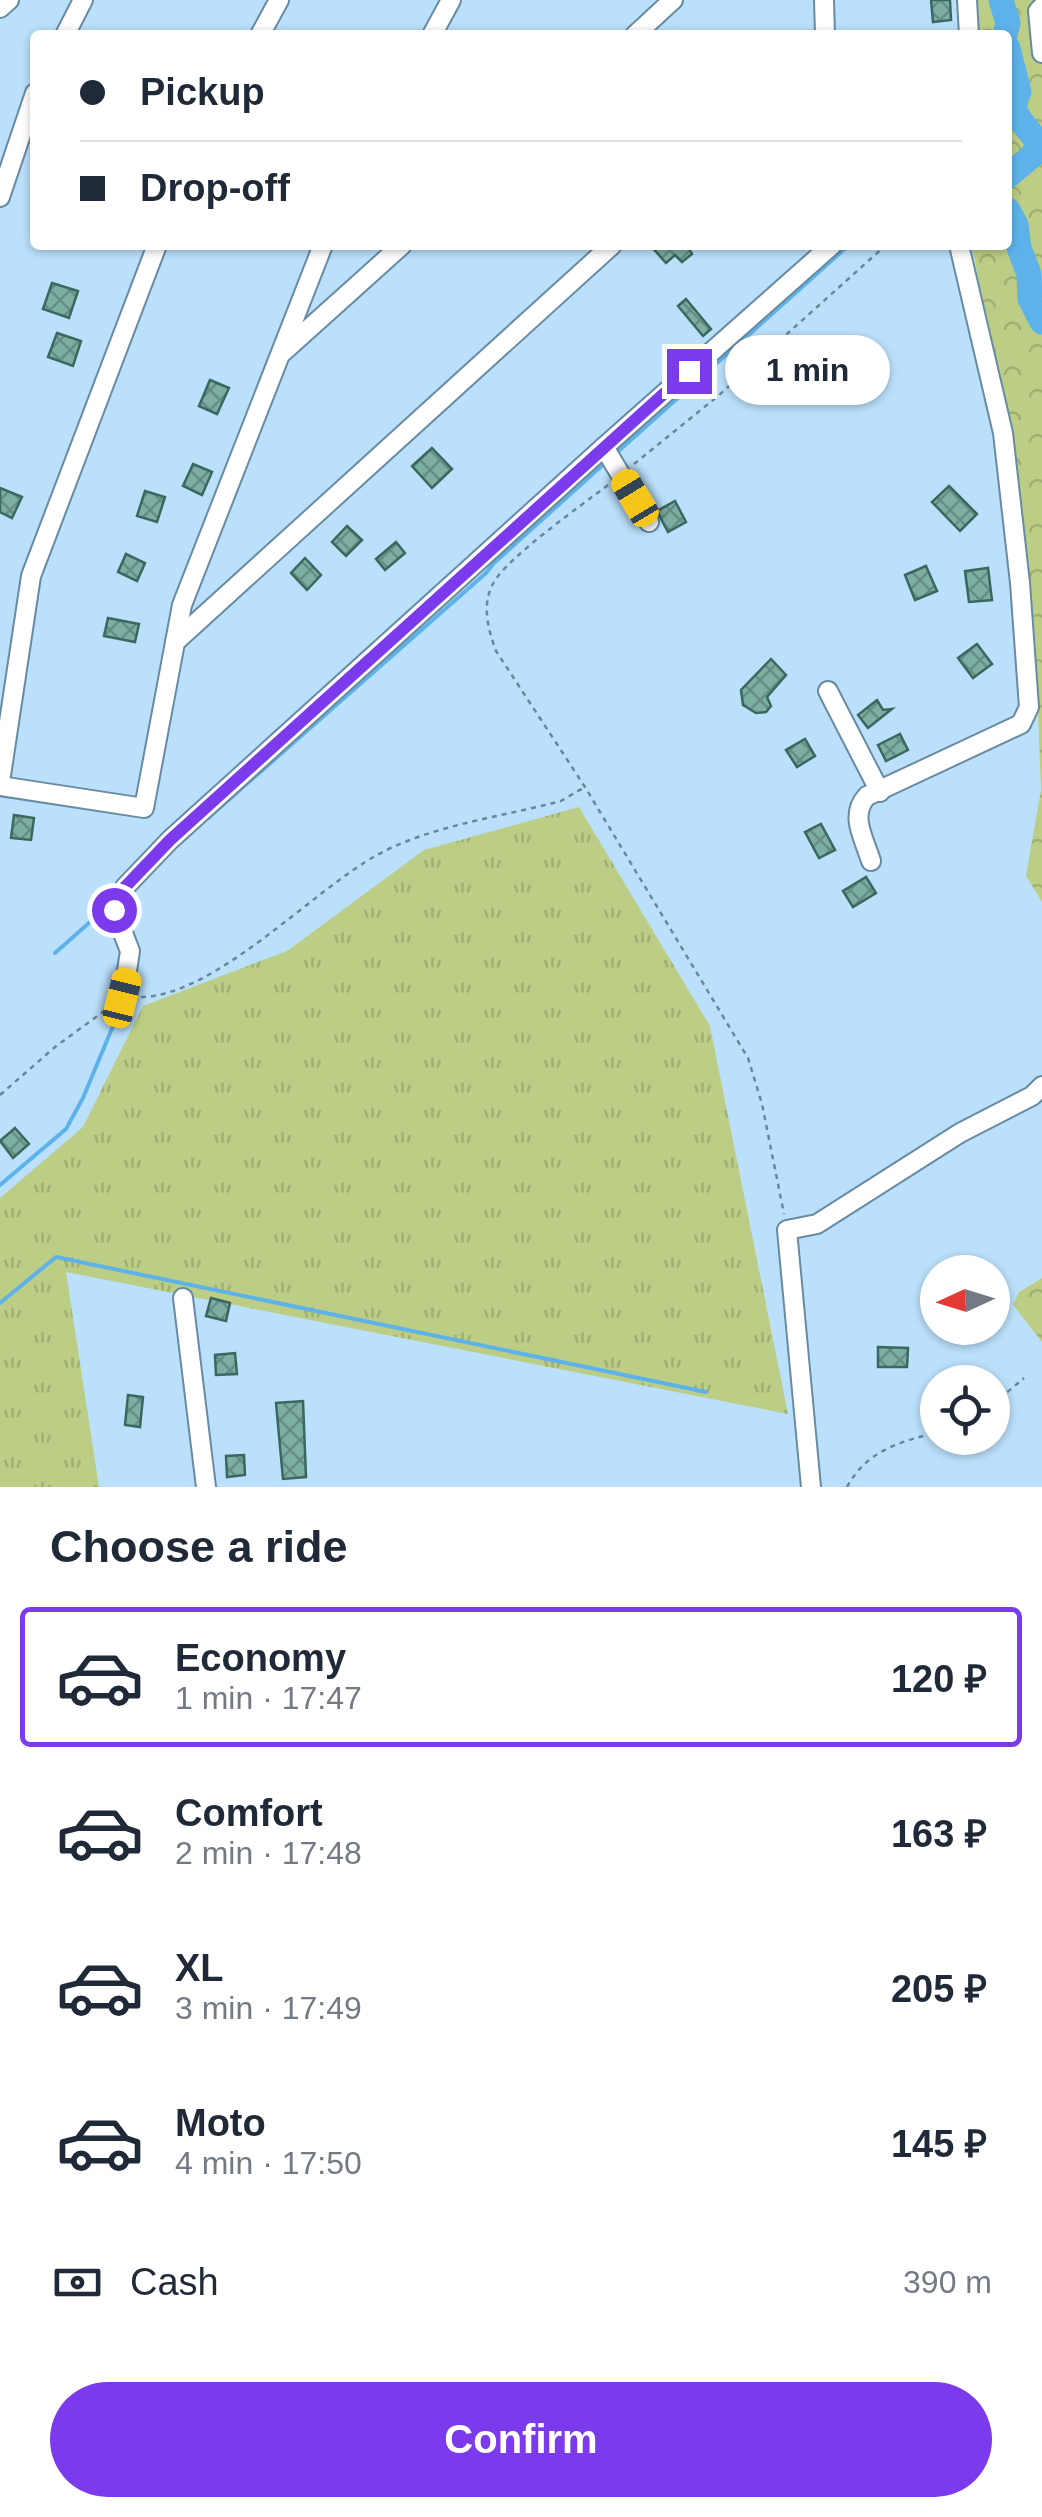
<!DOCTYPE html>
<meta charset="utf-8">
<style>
:root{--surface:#fff;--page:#f6f6f7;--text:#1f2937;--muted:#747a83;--line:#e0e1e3;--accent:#7c3aed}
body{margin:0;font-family:Helvetica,sans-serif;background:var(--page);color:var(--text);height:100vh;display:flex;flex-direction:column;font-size:38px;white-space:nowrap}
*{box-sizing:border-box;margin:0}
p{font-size:32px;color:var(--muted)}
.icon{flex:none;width:55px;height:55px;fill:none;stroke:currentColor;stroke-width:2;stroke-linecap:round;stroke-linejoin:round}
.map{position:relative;height:1487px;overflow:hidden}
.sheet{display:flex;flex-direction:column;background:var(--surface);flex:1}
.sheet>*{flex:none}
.hud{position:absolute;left:30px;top:30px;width:982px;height:220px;border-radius:10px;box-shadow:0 2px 8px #0004;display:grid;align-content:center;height:220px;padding:0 50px;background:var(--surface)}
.needle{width:65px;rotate:266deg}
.buttons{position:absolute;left:920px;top:1255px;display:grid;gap:20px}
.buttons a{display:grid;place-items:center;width:90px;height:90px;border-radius:50%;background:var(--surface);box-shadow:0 2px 8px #0004;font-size:50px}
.end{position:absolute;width:45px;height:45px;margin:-22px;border:12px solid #7c3aed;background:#fff;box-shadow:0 0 0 5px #fff}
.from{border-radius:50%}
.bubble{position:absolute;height:70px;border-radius:35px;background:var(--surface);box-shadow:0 2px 8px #0004;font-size:32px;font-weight:700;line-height:70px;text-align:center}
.car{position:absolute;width:30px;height:60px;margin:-30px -15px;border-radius:12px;box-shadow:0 0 8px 2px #0007;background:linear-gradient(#f5c518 24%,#345 0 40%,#f5c518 0 76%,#345 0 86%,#f5c518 0)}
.hud b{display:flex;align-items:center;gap:35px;height:95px;font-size:38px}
.hud b+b{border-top:2px solid var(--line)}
.hud i{width:25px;height:25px;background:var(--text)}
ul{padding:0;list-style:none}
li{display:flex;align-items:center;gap:30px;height:140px;margin:0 20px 15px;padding:0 30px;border:5px solid transparent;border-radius:10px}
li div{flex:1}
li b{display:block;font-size:38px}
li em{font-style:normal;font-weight:700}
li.selected{border-color:var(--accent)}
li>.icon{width:90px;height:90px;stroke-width:1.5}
h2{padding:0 50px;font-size:45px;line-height:120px}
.pay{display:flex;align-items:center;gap:25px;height:110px;padding:0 50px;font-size:38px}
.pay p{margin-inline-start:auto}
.action{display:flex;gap:20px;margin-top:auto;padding:20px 50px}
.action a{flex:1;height:115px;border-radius:60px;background:var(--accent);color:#fff;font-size:40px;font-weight:700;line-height:115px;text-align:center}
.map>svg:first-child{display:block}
.grass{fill:url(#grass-tufts)}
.forest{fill:url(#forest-crowns)}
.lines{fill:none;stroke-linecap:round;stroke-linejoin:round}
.stream{stroke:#5eb2ea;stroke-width:4}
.river{stroke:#5eb2ea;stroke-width:25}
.building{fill:url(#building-cross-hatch);stroke:#39685f;stroke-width:2.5}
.minor-casing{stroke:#688ba3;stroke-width:22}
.path{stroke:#6b8699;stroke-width:2.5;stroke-dasharray:5 5;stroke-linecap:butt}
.minor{stroke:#fff;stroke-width:18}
.route{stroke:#7c3aed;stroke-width:12}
</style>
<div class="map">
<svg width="1042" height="1487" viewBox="0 0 1042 1487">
<defs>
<pattern id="grass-tufts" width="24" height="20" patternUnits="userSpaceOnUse" patternTransform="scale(2.5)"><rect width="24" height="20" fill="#bcce85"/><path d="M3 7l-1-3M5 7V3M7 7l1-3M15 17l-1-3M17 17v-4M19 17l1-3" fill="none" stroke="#a0b073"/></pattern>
<pattern id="forest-crowns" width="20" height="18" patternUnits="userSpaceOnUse" patternTransform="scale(2.5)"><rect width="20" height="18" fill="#bcce85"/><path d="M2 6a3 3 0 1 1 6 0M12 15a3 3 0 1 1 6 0" fill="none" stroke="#a0b073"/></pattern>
<pattern id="building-cross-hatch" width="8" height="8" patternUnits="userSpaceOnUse" patternTransform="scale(2.5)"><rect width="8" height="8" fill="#7daea3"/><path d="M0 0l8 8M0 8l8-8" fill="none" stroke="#658d85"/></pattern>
</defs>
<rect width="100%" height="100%" fill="#bbe0fb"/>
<path class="grass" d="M579 807 710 1026 788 1414 66 1272 99 1487H0V1198L83 1127 143 1006 287 951 424 850Z"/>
<g class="forest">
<path d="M977 0H1036L1042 58V902L1026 876 1041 790 1035 636 1009 446 972 245H1008V35H979Z"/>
<path d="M1042 1278V1342L1013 1305 1019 1292Z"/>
</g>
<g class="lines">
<g class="stream">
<path d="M614 455 849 245"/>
<path d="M208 818 486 573 494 563 607 461"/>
<path d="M126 905 129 925"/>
<path d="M55 953 107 907"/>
<path d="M0 1185 66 1129 83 1098 118 1014"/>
<path d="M0 1303 56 1257 706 1392"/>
</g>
<g class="river">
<path d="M1001 0 1008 23 1005 35"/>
<path d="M1008 48 1019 92C1006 116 1028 124 1038 144L1033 155 1008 176"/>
<path d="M1008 210 1016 225 1019 248 1029 274 1030 299 1042 322"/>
</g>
</g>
<g class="building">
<path d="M931 0H950L951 20 933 22Z"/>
<path d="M650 245H687L692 254 682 262 675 255 666 263Z"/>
<path d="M52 283 78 291 69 318 43 309Z"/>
<path d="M686 299 711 329 703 336 678 306Z"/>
<path d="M57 333 81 341 73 366 48 357Z"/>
<path d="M210 380 229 388 217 414 199 406Z"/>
<path d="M432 448 452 469 432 488 412 466Z"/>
<path d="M193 464 212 472 202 495 183 486Z"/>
<path d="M949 486 977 514 960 531 932 502Z"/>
<path d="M0 488 22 497 12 518 0 512Z"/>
<path d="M145 491 165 497 157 522 137 516Z"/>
<path d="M675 501 686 522 668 532 657 511Z"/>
<path d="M347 526 362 540 346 556 332 542Z"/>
<path d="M396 542 405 553 385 570 376 559Z"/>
<path d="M126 554 145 563 137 581 118 572Z"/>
<path d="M305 558 321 575 307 590 291 573Z"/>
<path d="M926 566 937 591 915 600 905 575Z"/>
<path d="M988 568 992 600 969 602 965 571Z"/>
<path d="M108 618 139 624 135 642 104 636Z"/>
<path d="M977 644 992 664 973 678 958 658Z"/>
<path d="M771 659 786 675 767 697 771 706 766 712 756 713 743 705 741 690Z"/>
<path d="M877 700 883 710 892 709 868 728 858 715Z"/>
<path d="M900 734 908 750 886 761 878 745Z"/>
<path d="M805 739 815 756 797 767 786 750Z"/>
<path d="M14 815 34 818 31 840 11 838Z"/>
<path d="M821 824 835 850 819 858 805 832Z"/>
<path d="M866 877 876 893 853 907 843 891Z"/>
<path d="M15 1128 29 1144 13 1158 0 1141Z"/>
<path d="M211 1298 230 1303 226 1321 206 1316Z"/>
<path d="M878 1347 908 1348 907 1367H878Z"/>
<path d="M235 1353 237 1374 216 1375 215 1355Z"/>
<path d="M128 1395 143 1397 140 1427 125 1425Z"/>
<path d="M303 1401 306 1477 283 1479 276 1403Z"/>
<path d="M244 1455 245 1475 227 1477 226 1456Z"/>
</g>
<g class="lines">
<defs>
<g id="minor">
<path d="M824 0 825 35"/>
<path d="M967 0 969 35"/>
<path d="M1042 7 1038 11 1042 53"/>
<path d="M0 8 9 0"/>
<path d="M65 35 83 0"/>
<path d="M260 35 279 0"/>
<path d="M432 35 451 0"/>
<path d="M635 35 673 0"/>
<path d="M0 197 35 93"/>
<path d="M283 352 402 245"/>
<path d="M604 447 649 522"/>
<path d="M175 642 612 245"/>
<path d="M828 691 880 792"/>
<path d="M0 782 31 576 157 245"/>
<path d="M0 786 144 808 182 605 323 245"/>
<path d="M871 861C864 838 849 815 867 796L1021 724 1029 707 1020 583 1003 433 959 245"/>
<path d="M123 997 130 951 114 910 125 887 170 840 604 447 832 245"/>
<path d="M183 1298 206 1487"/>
<path d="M811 1487 787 1230 817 1224 960 1133 1032 1096 1042 1086"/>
</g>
</defs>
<use href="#minor" class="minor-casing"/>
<g class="path">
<path d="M634 464 718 396 886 245"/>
<path d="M608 485C582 505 508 557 494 582 481 604 488 629 496 651L585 787 748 1058 762 1104 784 1214"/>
<path d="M141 997C215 996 312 891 377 855 432 825 501 817 561 801L583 788"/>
<path d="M0 1095 55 1047 111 1006"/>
<path d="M992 1405 1024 1378"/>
<path d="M847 1487C867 1450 900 1442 938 1432"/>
</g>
<use href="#minor" class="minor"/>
</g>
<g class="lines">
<path class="route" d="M114 910 125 887 170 840 689 371"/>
</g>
</svg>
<div class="buttons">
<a><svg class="needle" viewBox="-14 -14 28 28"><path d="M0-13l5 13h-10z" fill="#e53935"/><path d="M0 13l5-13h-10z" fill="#747a83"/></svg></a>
<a><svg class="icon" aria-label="locate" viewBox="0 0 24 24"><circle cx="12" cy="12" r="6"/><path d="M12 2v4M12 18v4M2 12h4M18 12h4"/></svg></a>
</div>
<i class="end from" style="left:114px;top:910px"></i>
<i class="end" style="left:689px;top:371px"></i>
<div class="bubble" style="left:725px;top:335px;width:165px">1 min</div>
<i class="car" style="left:635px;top:498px;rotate:329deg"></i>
<i class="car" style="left:122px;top:998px;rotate:14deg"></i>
<div class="hud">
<b><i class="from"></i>Pickup</b>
<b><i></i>Drop-off</b>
</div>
</div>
<section class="sheet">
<h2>Choose a ride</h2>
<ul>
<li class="selected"><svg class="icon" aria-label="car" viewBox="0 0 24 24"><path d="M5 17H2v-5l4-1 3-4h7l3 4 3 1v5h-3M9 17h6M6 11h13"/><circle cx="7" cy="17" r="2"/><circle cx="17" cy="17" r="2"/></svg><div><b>Economy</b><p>1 min · 17:47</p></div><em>120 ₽</em></li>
<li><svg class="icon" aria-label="car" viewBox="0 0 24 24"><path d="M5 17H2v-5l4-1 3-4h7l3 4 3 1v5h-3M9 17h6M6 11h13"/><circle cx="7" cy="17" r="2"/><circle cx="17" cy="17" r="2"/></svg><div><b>Comfort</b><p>2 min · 17:48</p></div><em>163 ₽</em></li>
<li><svg class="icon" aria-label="car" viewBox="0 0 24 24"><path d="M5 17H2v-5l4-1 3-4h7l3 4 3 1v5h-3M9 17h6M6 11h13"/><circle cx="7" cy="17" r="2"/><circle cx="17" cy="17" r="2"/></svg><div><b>XL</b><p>3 min · 17:49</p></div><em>205 ₽</em></li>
<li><svg class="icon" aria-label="car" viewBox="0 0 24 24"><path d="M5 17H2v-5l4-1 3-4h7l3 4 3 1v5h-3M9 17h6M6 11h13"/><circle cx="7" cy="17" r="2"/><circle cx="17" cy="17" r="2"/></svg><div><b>Moto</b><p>4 min · 17:50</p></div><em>145 ₽</em></li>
</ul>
<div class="pay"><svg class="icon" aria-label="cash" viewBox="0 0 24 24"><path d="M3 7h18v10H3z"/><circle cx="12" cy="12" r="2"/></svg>Cash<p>390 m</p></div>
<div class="action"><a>Confirm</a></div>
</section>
